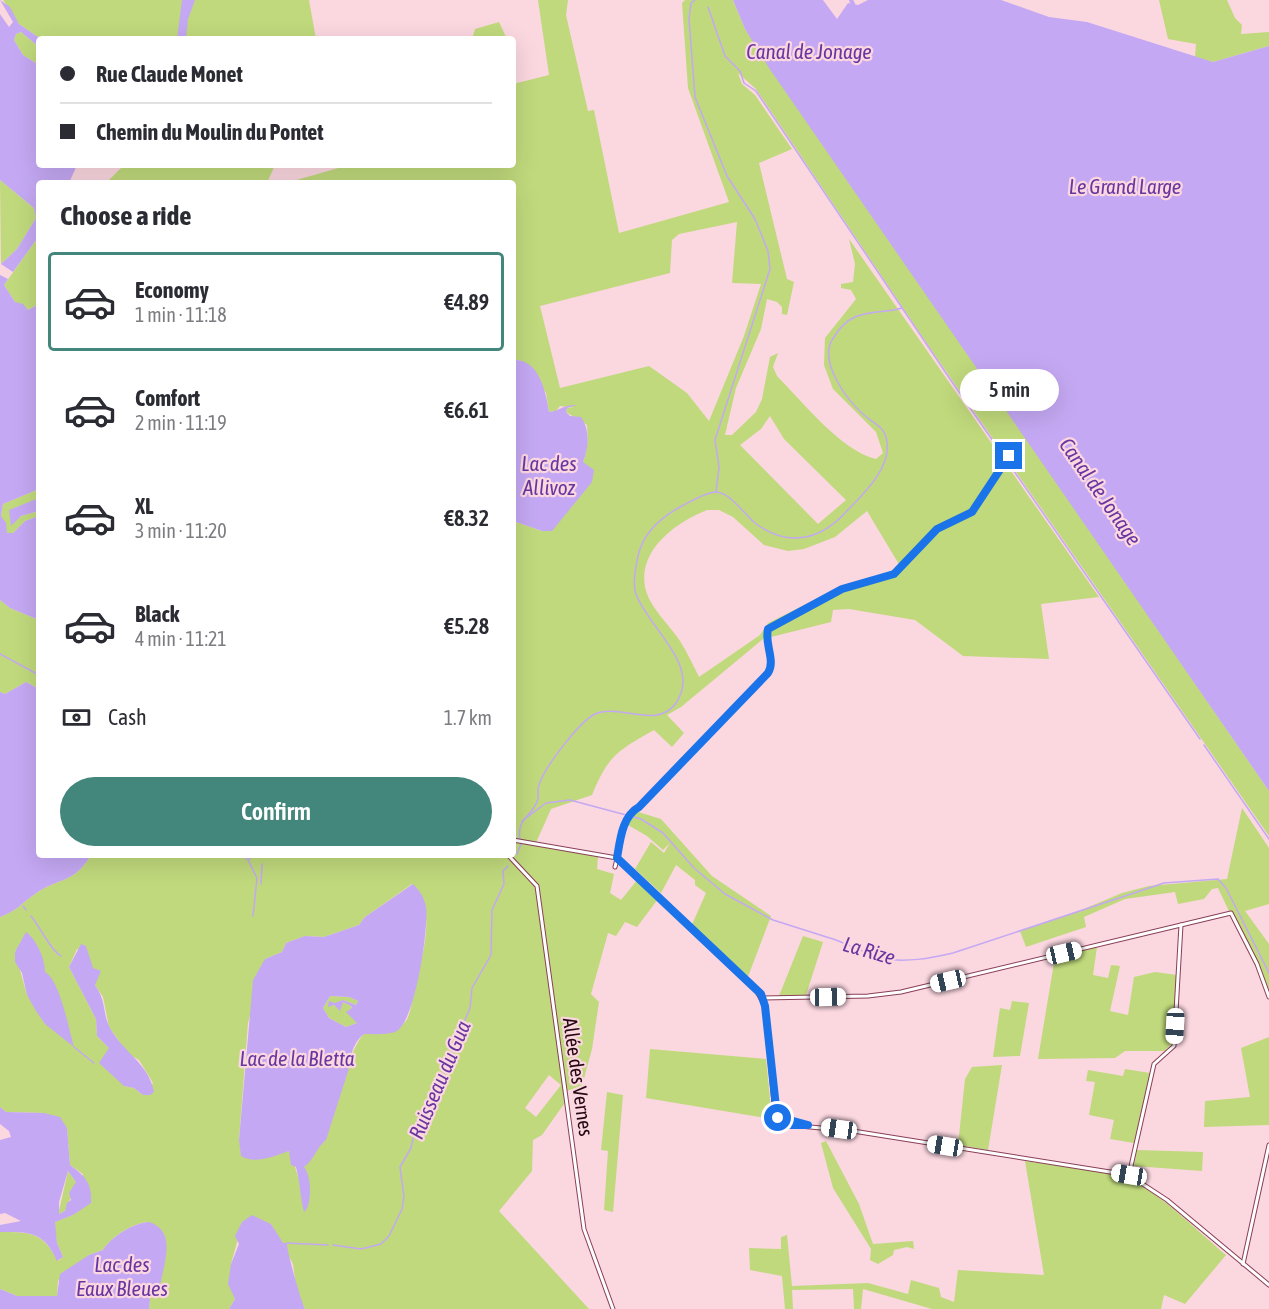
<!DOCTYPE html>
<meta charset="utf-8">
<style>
:root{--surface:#fff;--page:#f7f7f7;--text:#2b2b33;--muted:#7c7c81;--line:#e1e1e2;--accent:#43877c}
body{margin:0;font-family:"Asap Condensed",sans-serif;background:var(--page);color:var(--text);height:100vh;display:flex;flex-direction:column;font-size:22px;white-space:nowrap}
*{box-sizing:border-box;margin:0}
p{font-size:20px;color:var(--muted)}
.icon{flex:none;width:33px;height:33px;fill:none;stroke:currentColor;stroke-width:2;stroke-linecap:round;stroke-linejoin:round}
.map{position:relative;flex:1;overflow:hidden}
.details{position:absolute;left:36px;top:180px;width:480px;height:678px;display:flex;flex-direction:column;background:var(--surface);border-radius:6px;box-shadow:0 6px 24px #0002}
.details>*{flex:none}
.hud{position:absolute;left:36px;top:36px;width:480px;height:132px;border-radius:6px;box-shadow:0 6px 24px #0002;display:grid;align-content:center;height:132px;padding:0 24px;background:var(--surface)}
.end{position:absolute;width:27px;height:27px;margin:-14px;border:8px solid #1a73e8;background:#fff;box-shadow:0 0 0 3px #fff}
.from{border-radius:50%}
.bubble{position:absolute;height:42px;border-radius:21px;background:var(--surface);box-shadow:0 6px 24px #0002;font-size:20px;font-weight:600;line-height:42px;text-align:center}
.car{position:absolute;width:18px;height:36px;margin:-18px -9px;border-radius:8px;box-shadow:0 0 4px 2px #0007;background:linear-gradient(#fff 24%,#345 0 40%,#fff 0 76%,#345 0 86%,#fff 0)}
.hud b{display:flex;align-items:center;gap:21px;height:57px;font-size:22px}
.hud b+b{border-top:2px solid var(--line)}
.hud i{width:15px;height:15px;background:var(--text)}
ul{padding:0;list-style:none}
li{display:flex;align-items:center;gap:18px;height:99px;margin:0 12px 9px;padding:0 12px;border:3px solid transparent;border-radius:6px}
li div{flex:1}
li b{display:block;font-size:22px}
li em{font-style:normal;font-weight:600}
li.selected{border-color:var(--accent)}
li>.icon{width:54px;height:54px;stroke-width:1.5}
h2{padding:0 24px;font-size:27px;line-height:72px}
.pay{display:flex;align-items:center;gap:15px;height:66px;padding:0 24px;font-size:22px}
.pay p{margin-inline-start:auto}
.primary-button{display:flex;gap:12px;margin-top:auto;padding:12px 24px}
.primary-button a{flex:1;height:69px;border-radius:36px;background:var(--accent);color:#fff;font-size:24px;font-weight:600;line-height:69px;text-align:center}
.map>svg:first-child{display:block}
.green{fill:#c0d97c;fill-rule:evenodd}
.water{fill:#c4a8f3;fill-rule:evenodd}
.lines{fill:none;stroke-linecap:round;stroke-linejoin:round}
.stream{stroke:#c4a8f3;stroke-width:1.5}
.canal{stroke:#c4a8f3;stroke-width:4}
.minor-casing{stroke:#893f57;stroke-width:5}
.minor{stroke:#fff;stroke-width:3}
.route{stroke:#1a73e8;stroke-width:8}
.labels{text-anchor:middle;stroke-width:4.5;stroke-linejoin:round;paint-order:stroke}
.street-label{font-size:20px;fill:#250712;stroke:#fbd7e0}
.water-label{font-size:21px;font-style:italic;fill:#6736a0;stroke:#fbd7e0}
</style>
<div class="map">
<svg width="1269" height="1309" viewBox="0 0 1269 1309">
<rect width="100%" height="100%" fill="#fbd7e0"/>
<g class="green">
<path d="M3 0H309L316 39H41L19 24Z"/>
<path d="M538 0H568L566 15 588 111 594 110 619 233 729 202 688 88 682 3 685 0H733L745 29 1269 791V836L932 351 756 89 738 73 742 84 755 95 792 149 759 163 787 279 794 282 787 315 782 314V307L777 302 767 299 761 329 736 388 725 435H732L756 412 762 399 770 357 778 353 773 367 777 376C803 402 841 451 876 459L883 453 876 432 833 389 824 365 825 338 856 299 851 290 841 288V284L853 282 855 264 849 239 1099 597 1041 604 1049 659 963 656 915 620 849 609 833 610 831 622 763 639 681 707 667 715 684 733 672 747 654 730C617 751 608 756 592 795L551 809 535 845 598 857 597 869 614 874 610 893 621 900 638 879 658 899 637 927 625 922 616 936 608 933 591 994 599 1002 592 1049 582 1086 563 1092 564 1104 542 1135 533 1140 532 1171 499 1211 589 1309H305L297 1294 293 1264 271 1224H242L231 1264 235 1299 229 1309H149L151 1289 160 1286 162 1273 148 1222C133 1223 111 1237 103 1250L89 1255 58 1281 57 1296H17L0 1289V1232C32 1232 42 1232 58 1261L63 1257 57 1243 54 1222 73 1215 83 1174 70 1165 67 1128 44 1113 6 1112 0 1107V917C20 909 19 905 35 894 58 877 73 885 91 855H513V521L542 531 583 462C588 449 588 439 587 425L566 412 567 408H574L560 406 556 411 549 412 546 393 520 360H513V183H286L349 165H513V84L549 75ZM737 222 732 283 761 284 744 336 709 421 687 393 649 366 560 388 540 306 670 273 672 240 679 234ZM770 416 784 439 846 500 818 524 740 445 761 429ZM707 510H719L733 517 764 545 788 551 804 549 835 537 867 511 900 566 885 574 841 587 768 623 760 635 699 677C693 665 687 652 680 641 669 624 649 607 645 587 638 549 677 522 707 510ZM412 884C439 909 421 959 414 989 412 998 411 1014 406 1021 394 1035 380 1034 364 1034 352 1043 326 1124 326 1140 316 1148 312 1157 304 1167L308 1186V1196C297 1184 297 1166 289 1151L254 1159 239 1140 248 1023 265 959 282 952 286 943 305 936 324 937 359 925 365 917ZM21 944 45 972V1024L27 995 15 952ZM77 949 88 954 95 985 103 997 109 1027 128 1054 139 1060 153 1083 143 1095 134 1088 124 1086 109 1048 97 1036 96 1019 69 967ZM549 1075 561 1085 536 1117 525 1108Z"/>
<path d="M1159 0H1227L1235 18 1242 25 1241 34 1269 32V46L1213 62 1195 57 1196 44 1168 39Z"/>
<path d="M499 22 507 39H472L475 29Z"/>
<path d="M21 32 39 47V65L23 55 14 40 16 34Z"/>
<path d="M121 165H275L267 183H106L122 167Z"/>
<path d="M0 180 34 208 36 218 17 249 1 264Z"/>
<path d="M39 236V304L28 310 15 302 4 285Z"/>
<path d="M39 489V498L27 505 11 525 21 516 39 511V516L25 521 13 533H7L1 516 3 504Z"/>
<path d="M0 600 10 608 39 620V689L26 682 5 694 0 692Z"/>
<path d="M1242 808 1269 848V904L1245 911 1269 944V995L1218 888 1212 889 1204 899 1178 904 1175 892 1125 899 1084 917 1086 927 1026 947 1020 931 1072 914 1122 893 1149 886 1227 879Z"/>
<path d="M635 811 661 819 712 876 771 916 746 982 690 929 706 893 695 885V880L676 865 661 893 635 869 651 842 664 853 670 843 663 850 647 836 628 825Z"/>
<path d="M803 936 823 942 806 995 779 996Z"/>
<path d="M1097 947 1093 975 1108 978 1111 965 1120 966 1110 1011 1128 1015 1134 977 1155 972 1177 975 1173 1042 1165 1051H1125L1115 1058 1038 1059 1055 957Z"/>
<path d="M330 996 349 997 358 1001 356 1005 343 1000 329 1007 334 1005 338 1008 343 1002 351 1006 357 1023 346 1027 329 1018 323 1008Z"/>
<path d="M1012 1001 1029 1003 1020 1056 993 1057 1000 1008 1010 1010Z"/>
<path d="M1269 1037V1125L1204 1127 1205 1101 1250 1097 1241 1048Z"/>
<path d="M650 1049 766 1059 772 1119 646 1098Z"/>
<path d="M1002 1065 988 1150 958 1145 965 1079 972 1067Z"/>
<path d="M1125 1069 1150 1073 1134 1143 1110 1139 1114 1120 1089 1115 1095 1082 1086 1081 1088 1070 1123 1076Z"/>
<path d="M607 1092 623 1095 613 1212 604 1210 608 1151 601 1150Z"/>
<path d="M826 1141 859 1204 873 1244 913 1241 914 1249 907 1247 894 1250 893 1255 878 1264 870 1260 871 1249 833 1188 821 1143Z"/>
<path d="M1137 1150 1203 1152 1202 1171 1134 1166Z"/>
<path d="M1025 1161C1056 1166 1103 1167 1131 1180 1166 1198 1196 1230 1226 1255L1185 1304 1164 1295 1161 1309H932L863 1289 861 1309H854L853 1289 792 1290 793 1309H785L782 1276 750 1270 749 1248 781 1249V1237L787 1235 792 1286 868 1283 908 1294 911 1280 939 1288 941 1297 954 1302 958 1270 1044 1275Z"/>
<path d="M68 1171 76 1182V1186L65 1211 58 1215Z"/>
</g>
<g class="water">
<path d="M0 0 10 7 19 24 41 39 39 47 21 32 16 34 14 40 23 55 39 65V165H77L69 183H39V236L13 272 1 264 17 249 36 218 34 208 0 180V14L9 27 13 22Z"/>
<path d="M182 0H195L188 19 186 39H177Z"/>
<path d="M733 0H823L837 19 848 3 858 5 868 0H1001L1049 17 1087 22 1213 62 1269 46V791L769 68 745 29Z"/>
<path d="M0 275 8 279 4 285 15 302 23 304 28 310 39 304V489L3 504 1 516 6 523 7 533H13L25 521 39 516V620L10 608 0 600Z"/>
<path d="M513 360C539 358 546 392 549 412 560 411 562 405 577 405L567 408 566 412 570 416 581 417C590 430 589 447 583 462L594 470 592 482 552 531H542L513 521Z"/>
<path d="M39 498V511L21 516 11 526 9 510Z"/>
<path d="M26 682 39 689V855H91C73 885 58 877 35 894 19 905 20 909 0 917V692L5 694Z"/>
<path d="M413 884C420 891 424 897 426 907 429 927 415 1025 395 1032 385 1035 376 1034 364 1034 356 1040 350 1052 351 1062L326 1140C316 1148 314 1160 304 1167 312 1176 312 1206 304 1212 300 1197 300 1182 296 1167L291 1165 289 1151C277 1155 255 1165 241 1156L239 1140 253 980 265 959 282 952 286 943 305 936 324 937 359 925 365 917ZM330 996 349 997 358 1001 356 1005 343 1000 335 1003 329 1001 328 1007 334 1005 340 1011 343 1002 351 1006 352 1008 346 1012 357 1023 346 1027 329 1018 323 1008Z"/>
<path d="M26 932C37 940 45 959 45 972 60 980 69 1030 74 1047L45 1024 36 1011 27 995 22 973 15 962V952Z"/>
<path d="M81 944 86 946 93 968 101 971 95 985C107 1002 102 1013 110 1028 123 1052 149 1064 154 1092L150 1095H143L134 1088 124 1086 99 1063 109 1048 97 1036 96 1019 69 967Z"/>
<path d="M0 1107 6 1112 44 1113 60 1117 67 1128 70 1165C85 1176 92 1183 91 1203L73 1215 55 1222 57 1243 63 1257 57 1261C44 1231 29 1232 0 1232V1225L21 1221 5 1213 0 1214V1140L11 1137 9 1131 0 1124ZM68 1171 76 1182 69 1193 71 1200 67 1203 65 1211 59 1214V1202Z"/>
<path d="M252 1215 271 1224 283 1243H287C286 1249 301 1301 305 1309H229L235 1299 228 1284 231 1264 239 1244 235 1236 242 1222Z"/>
<path d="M149 1222C178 1231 163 1265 160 1287L151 1290 149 1309H0V1289L17 1296H57L60 1274 89 1255 103 1250C111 1237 133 1223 149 1222Z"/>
</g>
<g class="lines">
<g class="stream">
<path d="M695 0 691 3 689 19 695 97 727 176 755 219 768 251 770 269 715 440 719 467 716 492"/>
<path d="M708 7 725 56 740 71 744 83 756 91 950 379 1200 739"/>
<path d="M0 654 39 675"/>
<path d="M1204 745 1269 839"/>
<path d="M522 821 546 803 570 800 641 819 663 833 694 868 725 894 773 920 836 940 882 959C908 962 928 959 953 953L1164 883 1218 879 1226 888 1269 973"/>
<path d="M520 840C516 817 533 817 538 799 539 794 537 789 539 785 544 768 579 722 595 714 619 703 657 730 676 703 702 665 648 628 636 594 632 583 636 567 638 556 643 533 660 518 680 507 690 502 704 493 715 492 729 491 745 515 755 523 787 547 819 541 845 513 862 495 891 469 887 442 885 426 874 424 864 415 847 400 819 363 832 340 838 330 845 321 855 317 871 310 887 313 902 308"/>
<path d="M517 854 521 844"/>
<path d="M241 855 248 860"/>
<path d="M261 884 262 864"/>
<path d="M23 906 26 910"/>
<path d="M31 916C40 927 51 951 61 956"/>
<path d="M253 916 257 878 248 860 254 855"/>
<path d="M74 1047 94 1063"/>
<path d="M287 1243 328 1245"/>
<path d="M333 1245 361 1249 381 1244 389 1236 402 1209 404 1197 400 1167 411 1148 417 1122 443 1080 447 1062 470 1008 472 988 491 955 492 910 504 884 503 871 508 866"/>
</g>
<path class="canal" d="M851 0 853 4"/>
<defs>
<g id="minor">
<path d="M513 840 617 858 755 988 765 1006 775 1114 789 1125 853 1131 1129 1175 1167 1200 1269 1285"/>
<path d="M508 855 537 886 584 1229 613 1309"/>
<path d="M615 867C621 847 619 817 639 807L768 673C776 660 764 644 768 629L842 589 894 574 937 529 973 512 1009 456"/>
<path d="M763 998 868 996 901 992 1231 913 1257 964 1269 997"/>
<path d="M774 1099 781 1115 803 1124"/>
<path d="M1129 1175 1154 1064 1174 1046 1181 925"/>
<path d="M1243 1264 1269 1145"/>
</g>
</defs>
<use href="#minor" class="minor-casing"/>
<use href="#minor" class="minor"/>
</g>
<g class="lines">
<path class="route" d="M778 1118 789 1125H808L786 1119 776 1107 765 1006 761 994 617 858C620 841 622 816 639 807L768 673C776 660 764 644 768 629L842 589 894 574 937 529 972 512 1009 456"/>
</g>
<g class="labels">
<g class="street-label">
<text transform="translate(578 1077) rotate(82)" y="7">Allée des Vernes</text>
</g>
<g class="water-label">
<text x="809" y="59">Canal de Jonage</text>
<text x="1125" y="194">Le Grand Large</text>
<text x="549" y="471">Lac des<tspan x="549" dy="24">Allivoz</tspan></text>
<text transform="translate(1100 492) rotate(55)" y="7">Canal de Jonage</text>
<text transform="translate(869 951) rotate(16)" y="7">La Rize</text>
<text x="297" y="1066">Lac de la Bletta</text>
<text transform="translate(440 1080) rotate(-67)" y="7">Ruisseau du Gua</text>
<text x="122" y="1272">Lac des<tspan x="122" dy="24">Eaux Bleues</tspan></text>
</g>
</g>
</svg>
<i class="end from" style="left:778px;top:1118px"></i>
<i class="end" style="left:1009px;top:456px"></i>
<div class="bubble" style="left:960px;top:369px;width:99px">5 min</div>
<i class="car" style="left:1064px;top:953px;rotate:77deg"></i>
<i class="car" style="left:948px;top:981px;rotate:257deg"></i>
<i class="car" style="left:828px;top:997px;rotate:89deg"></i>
<i class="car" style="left:1175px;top:1026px;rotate:183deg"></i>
<i class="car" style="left:839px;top:1129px;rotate:278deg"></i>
<i class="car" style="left:945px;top:1146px;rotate:279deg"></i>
<i class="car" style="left:1129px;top:1175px;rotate:280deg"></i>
<div class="hud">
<b><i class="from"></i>Rue Claude Monet</b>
<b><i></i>Chemin du Moulin du Pontet</b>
</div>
<section class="details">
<h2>Choose a ride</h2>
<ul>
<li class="selected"><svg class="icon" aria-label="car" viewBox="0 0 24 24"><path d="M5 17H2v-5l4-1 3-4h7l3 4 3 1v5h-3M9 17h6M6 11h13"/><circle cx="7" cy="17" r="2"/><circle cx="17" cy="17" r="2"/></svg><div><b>Economy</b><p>1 min · 11:18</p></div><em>€4.89</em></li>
<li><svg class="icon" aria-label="car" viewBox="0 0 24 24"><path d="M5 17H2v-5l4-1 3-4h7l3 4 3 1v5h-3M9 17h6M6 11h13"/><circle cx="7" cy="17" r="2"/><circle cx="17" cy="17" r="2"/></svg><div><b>Comfort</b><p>2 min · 11:19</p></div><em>€6.61</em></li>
<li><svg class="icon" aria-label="car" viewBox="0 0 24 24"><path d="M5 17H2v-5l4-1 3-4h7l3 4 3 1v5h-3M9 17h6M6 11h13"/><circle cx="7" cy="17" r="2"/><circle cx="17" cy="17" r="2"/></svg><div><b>XL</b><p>3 min · 11:20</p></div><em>€8.32</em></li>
<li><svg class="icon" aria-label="car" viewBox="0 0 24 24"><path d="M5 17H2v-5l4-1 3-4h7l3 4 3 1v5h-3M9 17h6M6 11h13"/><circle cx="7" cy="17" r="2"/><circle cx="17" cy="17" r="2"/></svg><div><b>Black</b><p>4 min · 11:21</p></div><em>€5.28</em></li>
</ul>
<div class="pay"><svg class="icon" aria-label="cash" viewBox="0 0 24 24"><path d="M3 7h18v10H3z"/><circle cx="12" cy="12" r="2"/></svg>Cash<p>1.7 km</p></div>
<div class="primary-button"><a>Confirm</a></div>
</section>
</div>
